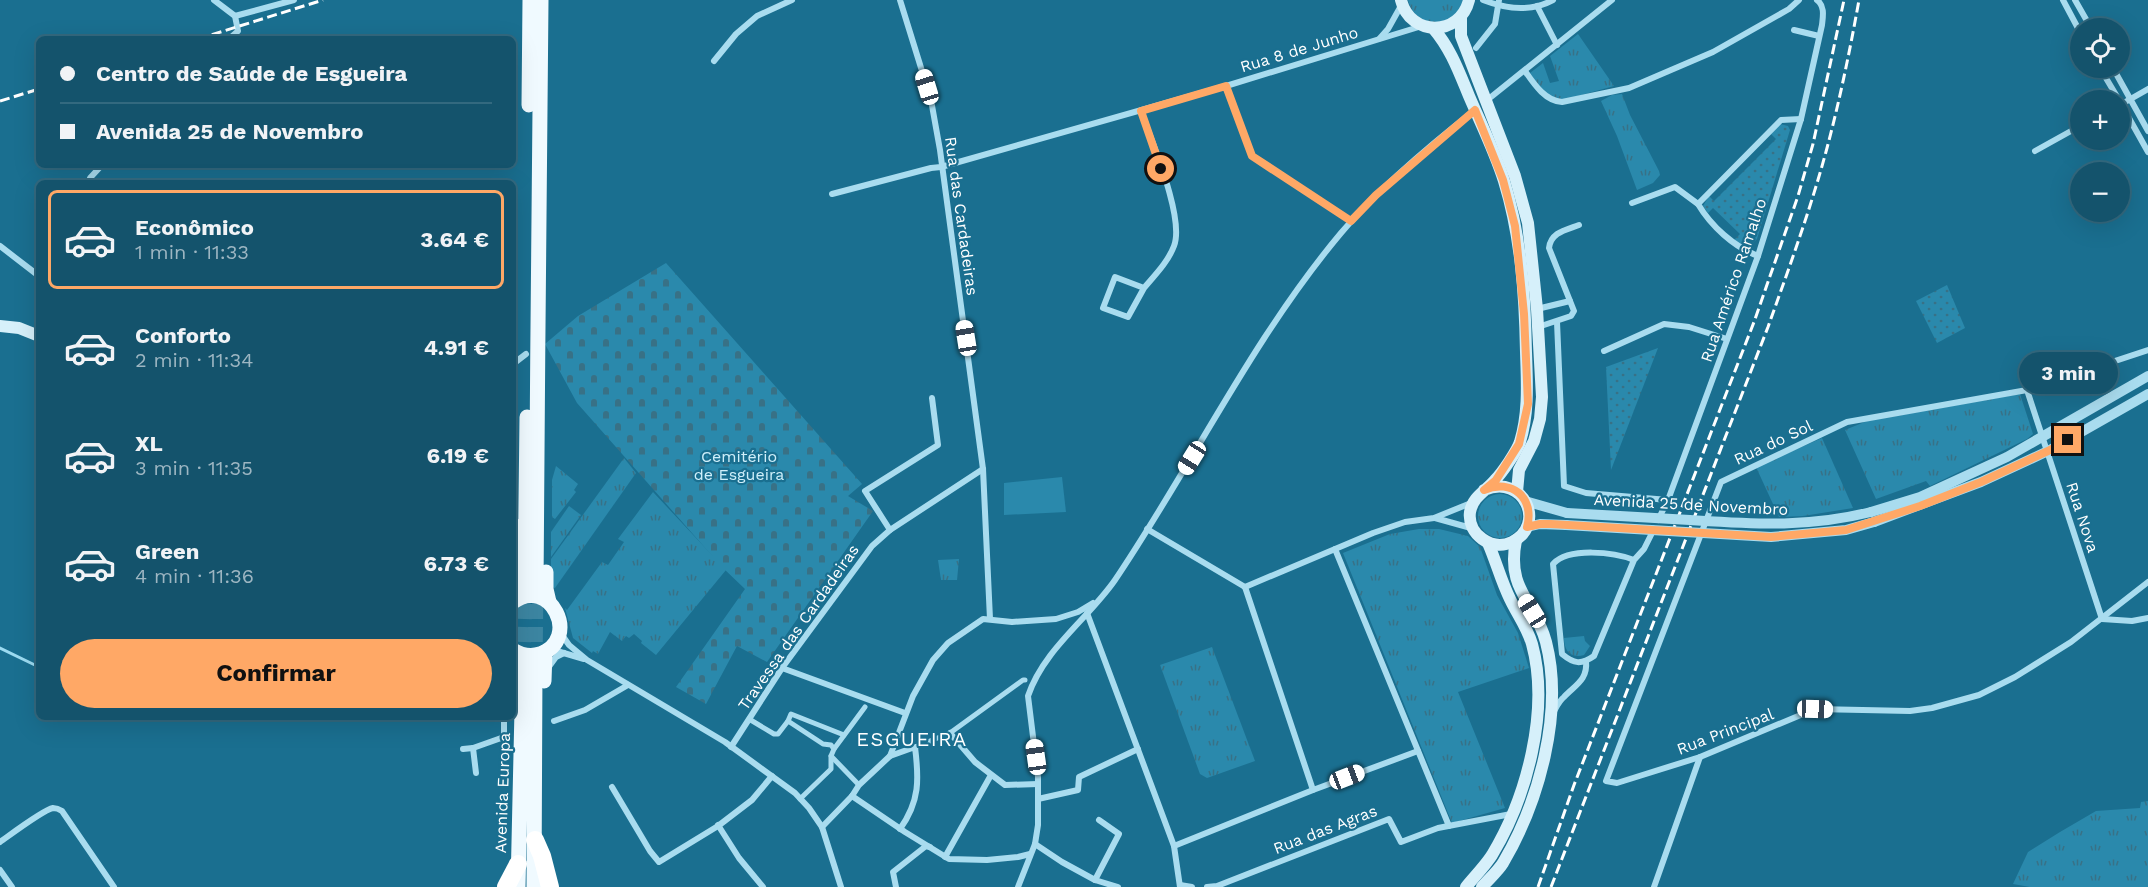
<!DOCTYPE html>
<html lang="pt">
<meta charset="utf-8">
<style>
:root{--surface:#14536c;--page:#215d74;--text:#f1f3f6;--muted:#9db6c2;--line:#33697f;--accent:#ffa866}
body{margin:0;font-family:"Work Sans",sans-serif;background:var(--page);color:var(--text);height:100vh;display:flex;flex-direction:column;font-size:22px;white-space:nowrap}
*{box-sizing:border-box;margin:0}
p{font-size:20px;color:var(--muted)}
.icon{flex:none;width:33px;height:33px;fill:none;stroke:currentColor;stroke-width:2;stroke-linecap:round;stroke-linejoin:round}
.map{position:relative;flex:1;overflow:hidden}
.sheet{position:absolute;left:36px;top:180px;width:480px;height:540px;display:flex;flex-direction:column;background:var(--surface);border-radius:9px;box-shadow:0 6px 24px #0002,0 0 0 2px var(--line)}
.sheet>*{flex:none}
.hud{position:absolute;left:36px;top:36px;width:480px;height:132px;border-radius:9px;box-shadow:0 6px 24px #0002,0 0 0 2px var(--line);display:grid;align-content:center;height:132px;padding:0 24px;background:var(--surface)}
.tools{position:absolute;left:2070px;top:18px;display:grid;gap:12px}
.tools a{display:grid;place-items:center;width:60px;height:60px;border-radius:50%;background:var(--surface);box-shadow:0 6px 24px #0002,0 0 0 2px var(--line);font-size:30px}
.end{position:absolute;width:27px;height:27px;margin:-14px;border:8px solid #ffa866;background:#111;box-shadow:0 0 0 3px #111}
.from{border-radius:50%}
.bubble{position:absolute;height:42px;border-radius:21px;background:var(--surface);box-shadow:0 6px 24px #0002,0 0 0 2px var(--line);font-size:20px;font-weight:700;line-height:42px;text-align:center}
.car{position:absolute;width:18px;height:36px;margin:-18px -9px;border-radius:8px;box-shadow:0 0 4px 2px #0007;background:linear-gradient(#fff 24%,#345 0 40%,#fff 0 76%,#345 0 86%,#fff 0)}
.hud b{display:flex;align-items:center;gap:21px;height:57px;font-size:22px}
.hud b+b{border-top:2px solid var(--line)}
.hud i{width:15px;height:15px;background:var(--text)}
ul{padding:10px 0 0;list-style:none}
li{display:flex;align-items:center;gap:18px;height:99px;margin:0 12px 9px;padding:0 12px;border:3px solid transparent;border-radius:9px}
li div{flex:1}
li b{display:block;font-size:22px}
li em{font-style:normal;font-weight:700}
li.current{border-color:var(--accent)}
li>.icon{width:54px;height:54px;stroke-width:1.5}
.button{display:flex;gap:12px;margin-top:auto;padding:12px 24px}
.button a{flex:1;height:69px;border-radius:36px;background:var(--accent);color:#111;font-size:24px;font-weight:700;line-height:69px;text-align:center}
.map>svg:first-child{display:block}
.grass{fill:url(#grass-tufts)}
.cemetery{fill:url(#cemetery-stones)}
.garden{fill:url(#garden-dots)}
.pitch{fill:#2a89ac}
.lines{fill:none;stroke-linecap:round;stroke-linejoin:round}
.stream{stroke:#9cdbf1;stroke-width:3}
.primary-tunnel{stroke:#3c85a1;stroke-width:15;stroke-dasharray:15 8;stroke-linecap:butt}
.pedestrian{stroke:#a9dcef;stroke-width:5}
.minor{stroke:#a9dcef;stroke-width:6}
.tertiary{stroke:#a9dcef;stroke-width:10}
.secondary{stroke:#d6f0fa;stroke-width:12}
.primary{stroke:#f0faff;stroke-width:15}
.motorway{stroke:#fff;stroke-width:18}
.rail{stroke:#fff;stroke-width:3;stroke-dasharray:10 4.5;stroke-linecap:butt}
.tertiary-bridge{stroke:#a9dcef;stroke-width:10}
.route{stroke:#ffa866;stroke-width:8}
.labels{text-anchor:middle;stroke-width:4.5;stroke-linejoin:round;paint-order:stroke}
.street-label{font-size:16px;fill:#fff;stroke:#1a6f90}
.park-label{font-size:16px;fill:#cfeffa;stroke:#1a6f90}
.quarter-label{font-size:20px;letter-spacing:1.5px;fill:#fff;stroke:#1a6f90}
</style>
<div class="map">
<svg width="2148" height="887" viewBox="0 0 2148 887">
<defs>
<pattern id="grass-tufts" width="24" height="20" patternUnits="userSpaceOnUse" patternTransform="scale(1.5)"><rect width="24" height="20" fill="#2a89ac"/><path d="M3 7l-1-3M5 7V3M7 7l1-3M15 17l-1-3M17 17v-4M19 17l1-3" fill="none" stroke="#387186"/></pattern>
<pattern id="cemetery-stones" width="16" height="16" patternUnits="userSpaceOnUse" patternTransform="scale(1.5)"><rect width="16" height="16" fill="#2a89ac"/><path d="M2 7V4a2 2 0 0 1 4 0v3zM10 15v-3a2 2 0 0 1 4 0v3z" fill="#387186"/></pattern>
<pattern id="garden-dots" width="8" height="8" patternUnits="userSpaceOnUse" patternTransform="scale(1.5)"><rect width="8" height="8" fill="#2a89ac"/><path d="M2 2h.1M6 6h.1" fill="none" stroke="#387186" stroke-width="1.8" stroke-linecap="round"/></pattern>
</defs>
<rect width="100%" height="100%" fill="#1a6f90"/>
<g class="grass">
<path d="M1408 0H1463C1455 30 1416 31 1408 0Z"/>
<path d="M1578 34 1614 86 1563 100 1548 99 1530 73 1543 63 1550 83 1559 81 1550 56Z"/>
<path d="M1622 94 1630 115 1659 171 1660 175 1653 183 1637 190 1617 136 1601 101 1612 95Z"/>
<path d="M2020 394 2033 434 2027 439 1930 486 1926 481 1876 499 1845 430 1867 421Z"/>
<path d="M1822 438 1853 508 1803 516 1779 517 1756 467Z"/>
<path d="M624 458 636 473 555 588 551 587V559Z"/>
<path d="M556 466 578 484 574 490 576 492 555 519 552 517V480Z"/>
<path d="M653 492 726 570 656 655 641 643 642 641 634 634 629 638 626 636 622 641 610 632 598 654 593 651 592 653 573 638 565 608 567 610 602 562 608 565 624 542 618 539Z"/>
<circle cx="1500" cy="516" r="22"/>
<path d="M569 506 581 515 551 557V532Z"/>
<path d="M1419 529H1439L1468 536 1480 547 1497 595 1518 633 1529 668 1458 692 1505 808 1452 823 1343 553 1390 534Z"/>
<path d="M959 559 957 580H941L938 560Z"/>
<path d="M1584 636 1585 641 1590 646 1584 655C1570 659 1564 650 1564 638Z"/>
<path d="M1212 647 1255 761 1207 778 1200 774 1160 665Z"/>
<path d="M2148 801V887H2030L2013 884 2028 852 2060 832 2096 811 2140 808 2141 802Z"/>
</g>
<path class="cemetery" d="M666 263 862 484 848 496 873 511 767 662 737 646 706 704 676 687 745 589 722 567 577 403 545 344 578 316Z"/>
<g class="garden">
<path d="M1780 124 1788 126 1790 130 1757 239 1749 247H1743L1734 240 1740 234 1713 208 1708 213 1703 206 1709 196 1714 201 1776 139 1771 134Z"/>
<path d="M1947 285 1965 328 1937 343 1916 301Z"/>
<path d="M1658 348 1611 470 1606 367Z"/>
</g>
<path class="pitch" d="M1062 477 1066 512 1004 515V483Z"/>
<g class="lines">
<path class="stream" d="M0 648 39 667"/>
<g class="primary-tunnel">
<path d="M523 665 525 588"/>
<path d="M535 665 536 588"/>
</g>
<g class="pedestrian">
<path d="M749 719 774 734H778L788 721 823 744 831 745 834 749 831 756 859 785"/>
<path d="M788 721 791 714 844 735"/>
<path d="M915 747 950 733 1023 680H1025"/>
<path d="M834 749 865 707"/>
<path d="M800 799 831 769V756"/>
</g>
<g class="minor">
<path d="M214 0 235 16 238 31 229 39"/>
<path d="M900 0 931 100 940 150 983 469 990 619"/>
<path d="M1483 0C1506 9 1531 12 1553 0"/>
<path d="M2063 0 2080 32"/>
<path d="M2075 0 2091 28"/>
<path d="M1537 6 1557 45"/>
<path d="M235 16 294 0"/>
<path d="M1794 30 1819 36"/>
<path d="M1380 38 1388 29 1402 4"/>
<path d="M1476 48 1495 24 1499 0"/>
<path d="M714 61 736 34 757 16 792 0"/>
<path d="M2100 68 2119 100"/>
<path d="M2113 68 2148 131"/>
<path d="M1525 71C1534 84 1545 101 1562 102L1629 88 1713 52 1789 9 1799 0"/>
<path d="M1226 86 1252 156 1351 221"/>
<path d="M1486 101 1612 0"/>
<path d="M2120 102 2148 152"/>
<path d="M2120 105 2148 89"/>
<path d="M1141 111C1151 140 1185 218 1174 246 1168 262 1155 275 1144 288L1115 277 1103 308 1128 317 1144 288"/>
<path d="M2035 151 2080 126"/>
<path d="M93 183 90 178 102 165"/>
<path d="M832 194 931 168 941 167 1226 86 1422 26"/>
<path d="M1632 203 1675 187 1698 204"/>
<path d="M0 246 39 276"/>
<path d="M1758 256C1734 247 1711 226 1698 204L1781 120 1801 119"/>
<path d="M1537 309 1570 301"/>
<path d="M1557 322 1564 486 1586 493 1668 500"/>
<path d="M1538 327 1571 316 1574 311 1549 248C1551 232 1566 230 1579 225"/>
<path d="M2148 350 2027 390 1847 422 1721 482 1606 781 1617 783 1700 757 1815 709 1910 711 1932 708 1979 695 2015 677 2071 642 2148 582"/>
<path d="M1604 351 1664 324 1689 327 1727 339"/>
<path d="M513 364 526 354"/>
<path d="M2027 390 2102 619"/>
<path d="M1435 518 1471 528"/>
<path d="M1658 520 1668 500 1758 256 1801 119 1822 25C1823 16 1825 6 1817 0"/>
<path d="M1147 529 1245 587"/>
<path d="M890 530 865 491 938 445 932 398"/>
<path d="M1335 549 1449 826"/>
<path d="M1634 560C1614 552 1569 547 1553 564L1562 654C1574 664 1581 665 1594 656L1634 560 1644 549 1654 529"/>
<path d="M1245 587 1373 533 1405 522 1434 518 1471 503"/>
<path d="M1245 587 1313 790"/>
<path d="M1087 613 1174 846 1180 887"/>
<path d="M2102 619 2132 621 2148 618"/>
<path d="M562 635 569 645 587 660 725 742 795 793 809 808 822 827 841 887"/>
<path d="M550 649 584 659"/>
<path d="M548 668 556 657 564 653"/>
<path d="M782 668 905 713"/>
<path d="M1553 713C1556 708 1559 701 1564 697 1575 685 1588 680 1586 661"/>
<path d="M554 721 585 710 628 685"/>
<path d="M950 733 975 762 1005 785 1038 784"/>
<path d="M731 747 782 668 872 546 890 530 983 469"/>
<path d="M473 748 476 773"/>
<path d="M463 749 473 748 504 737V717"/>
<path d="M890 756 915 747C919 779 920 801 900 829"/>
<path d="M612 787 650 851 659 862 718 826 752 800 772 776"/>
<path d="M852 796 905 832 949 859 987 860 1018 857 1030 854"/>
<path d="M1038 799 1078 790 1079 777 1138 749"/>
<path d="M718 825 739 858 763 887"/>
<path d="M822 827 852 796 859 785 890 756 913 696 933 660 948 643 983 619 1012 622 1056 619 1078 612 1093 603"/>
<path d="M0 842C10 835 43 810 53 808 57 808 59 809 62 811L114 887"/>
<path d="M1035 844 1062 862 1095 880 1118 887"/>
<path d="M1174 846 1313 790 1418 751"/>
<path d="M945 857 991 775"/>
<path d="M0 870 12 887"/>
<path d="M1095 880 1119 834 1099 820"/>
<path d="M1180 885 1192 887"/>
<path d="M896 887 893 872 926 846 930 847"/>
<path d="M1018 887 1035 844 1038 825V777L1028 696C1044 649 1088 619 1115 580 1192 466 1252 339 1341 233 1378 189 1430 145 1475 110"/>
<path d="M1207 887 1217 886 1389 819 1401 842 1438 828 1511 814"/>
<path d="M1654 887 1700 757"/>
</g>
<g class="tertiary">
<path d="M1525 501 1567 513"/>
<path d="M1871 512 1920 497 2007 457 2148 376"/>
<path d="M1874 522 1981 482 2048 451 2148 394"/>
<path d="M1527 527 1540 524 1566 525"/>
</g>
<g class="secondary">
<path d="M1401 0C1410 37 1460 37 1469 0"/>
<path d="M1461 17V36L1515 176 1528 223 1537 309 1542 397 1540 419 1534 441 1519 470 1517 492"/>
<path d="M1433 28C1451 49 1459 72 1469 96 1481 124 1495 152 1504 181 1521 236 1525 295 1526 352 1527 383 1529 412 1520 442 1517 451 1502 473 1495 480 1486 491 1473 496 1470 512 1467 534 1492 552 1512 542 1547 525 1524 473 1484 490"/>
<path d="M0 326 19 328 39 336"/>
<path d="M1466 887C1474 877 1485 866 1492 855 1527 797 1550 710 1532 644 1527 627 1517 614 1510 599 1501 581 1496 561 1488 543"/>
<path d="M1482 887C1489 879 1498 871 1503 863 1539 802 1564 712 1546 642 1535 600 1506 591 1516 540"/>
</g>
<g class="primary">
<path d="M529 105 530 0"/>
<path d="M516 526 513 581 517 599"/>
<path d="M546 572V589L549 602"/>
<path d="M525 588 527 417"/>
<path d="M536 588C538 392 538 196 541 0"/>
<path d="M513 602C550 575 582 639 540 654 530 657 521 655 513 650"/>
<path d="M544 681 545 652"/>
<path d="M518 887C519 813 522 739 523 665"/>
<path d="M534 887C534 813 534 739 535 665"/>
</g>
<g class="motorway">
<path d="M535 840 542 856 550 887"/>
<path d="M506 887 518 864"/>
</g>
<g class="rail">
<path d="M198 39 323 0"/>
<path d="M0 101 39 89"/>
<path d="M1538 887 1574 785 1754 322 1798 196 1813 144 1844 0"/>
<path d="M1551 887 1768 327C1789 268 1811 208 1827 148 1840 99 1850 50 1859 0"/>
</g>
<g class="tertiary-bridge">
<path d="M1567 513C1608 515 1649 518 1690 520 1755 524 1807 528 1871 512"/>
<path d="M1566 525 1771 537 1846 530 1874 522"/>
</g>
</g>
<g class="lines">
<path class="route" d="M1161 169 1141 111 1226 86 1252 156 1351 221 1376 195 1475 110 1503 180 1515 226 1524 314 1528 404 1519 444 1496 480 1484 490C1512 478 1535 498 1527 527L1540 524H1551L1771 537 1846 530 1920 506 1981 482 2048 451 2068 440"/>
</g>
<g class="labels">
<g class="street-label">
<text transform="translate(1299 49) rotate(-17)" y="6">Rua 8 de Junho</text>
<text transform="translate(962 216) rotate(82)" y="6">Rua das Cardadeiras</text>
<text transform="translate(1733 280) rotate(-71)" y="6">Rua Américo Ramalho</text>
<text transform="translate(1773 442) rotate(-25)" y="6">Rua do Sol</text>
<text transform="translate(1691 504) rotate(3)" y="6">Avenida 25 de Novembro</text>
<text transform="translate(2083 517) rotate(72)" y="6">Rua Nova</text>
<text transform="translate(798 627) rotate(-55)" y="6">Travessa das Cardadeiras</text>
<text transform="translate(1725 731) rotate(-21)" y="6">Rua Principal</text>
<text transform="translate(502 793) rotate(-88)" y="6">Avenida Europa</text>
<text transform="translate(1325 829) rotate(-21)" y="6">Rua das Agras</text>
</g>
<g class="park-label">
<text x="739" y="462">Cemitério<tspan x="739" dy="18">de Esgueira</tspan></text>
</g>
<g class="quarter-label">
<text x="912" y="746">ESGUEIRA</text>
</g>
</g>
</svg>
<div class="tools">
<a><svg class="icon" aria-label="locate" viewBox="0 0 24 24"><circle cx="12" cy="12" r="6"/><path d="M12 2v4M12 18v4M2 12h4M18 12h4"/></svg></a>
<a>+</a>
<a>−</a>
</div>
<i class="end from" style="left:1161px;top:169px"></i>
<i class="end" style="left:2068px;top:440px"></i>
<div class="bubble" style="left:2019px;top:352px;width:99px">3 min</div>
<i class="car" style="left:927px;top:87px;rotate:343deg"></i>
<i class="car" style="left:966px;top:338px;rotate:351deg"></i>
<i class="car" style="left:1192px;top:458px;rotate:212deg"></i>
<i class="car" style="left:1532px;top:611px;rotate:328deg"></i>
<i class="car" style="left:1815px;top:709px;rotate:92deg"></i>
<i class="car" style="left:1036px;top:757px;rotate:352deg"></i>
<i class="car" style="left:1347px;top:777px;rotate:69deg"></i>
<div class="hud">
<b><i class="from"></i>Centro de Saúde de Esgueira</b>
<b><i></i>Avenida 25 de Novembro</b>
</div>
<section class="sheet">
<ul>
<li class="current"><svg class="icon" aria-label="car" viewBox="0 0 24 24"><path d="M5 17H2v-5l4-1 3-4h7l3 4 3 1v5h-3M9 17h6M6 11h13"/><circle cx="7" cy="17" r="2"/><circle cx="17" cy="17" r="2"/></svg><div><b>Econômico</b><p>1 min · 11:33</p></div><em>3.64 €</em></li>
<li><svg class="icon" aria-label="car" viewBox="0 0 24 24"><path d="M5 17H2v-5l4-1 3-4h7l3 4 3 1v5h-3M9 17h6M6 11h13"/><circle cx="7" cy="17" r="2"/><circle cx="17" cy="17" r="2"/></svg><div><b>Conforto</b><p>2 min · 11:34</p></div><em>4.91 €</em></li>
<li><svg class="icon" aria-label="car" viewBox="0 0 24 24"><path d="M5 17H2v-5l4-1 3-4h7l3 4 3 1v5h-3M9 17h6M6 11h13"/><circle cx="7" cy="17" r="2"/><circle cx="17" cy="17" r="2"/></svg><div><b>XL</b><p>3 min · 11:35</p></div><em>6.19 €</em></li>
<li><svg class="icon" aria-label="car" viewBox="0 0 24 24"><path d="M5 17H2v-5l4-1 3-4h7l3 4 3 1v5h-3M9 17h6M6 11h13"/><circle cx="7" cy="17" r="2"/><circle cx="17" cy="17" r="2"/></svg><div><b>Green</b><p>4 min · 11:36</p></div><em>6.73 €</em></li>
</ul>
<div class="button"><a>Confirmar</a></div>
</section>
</div>
